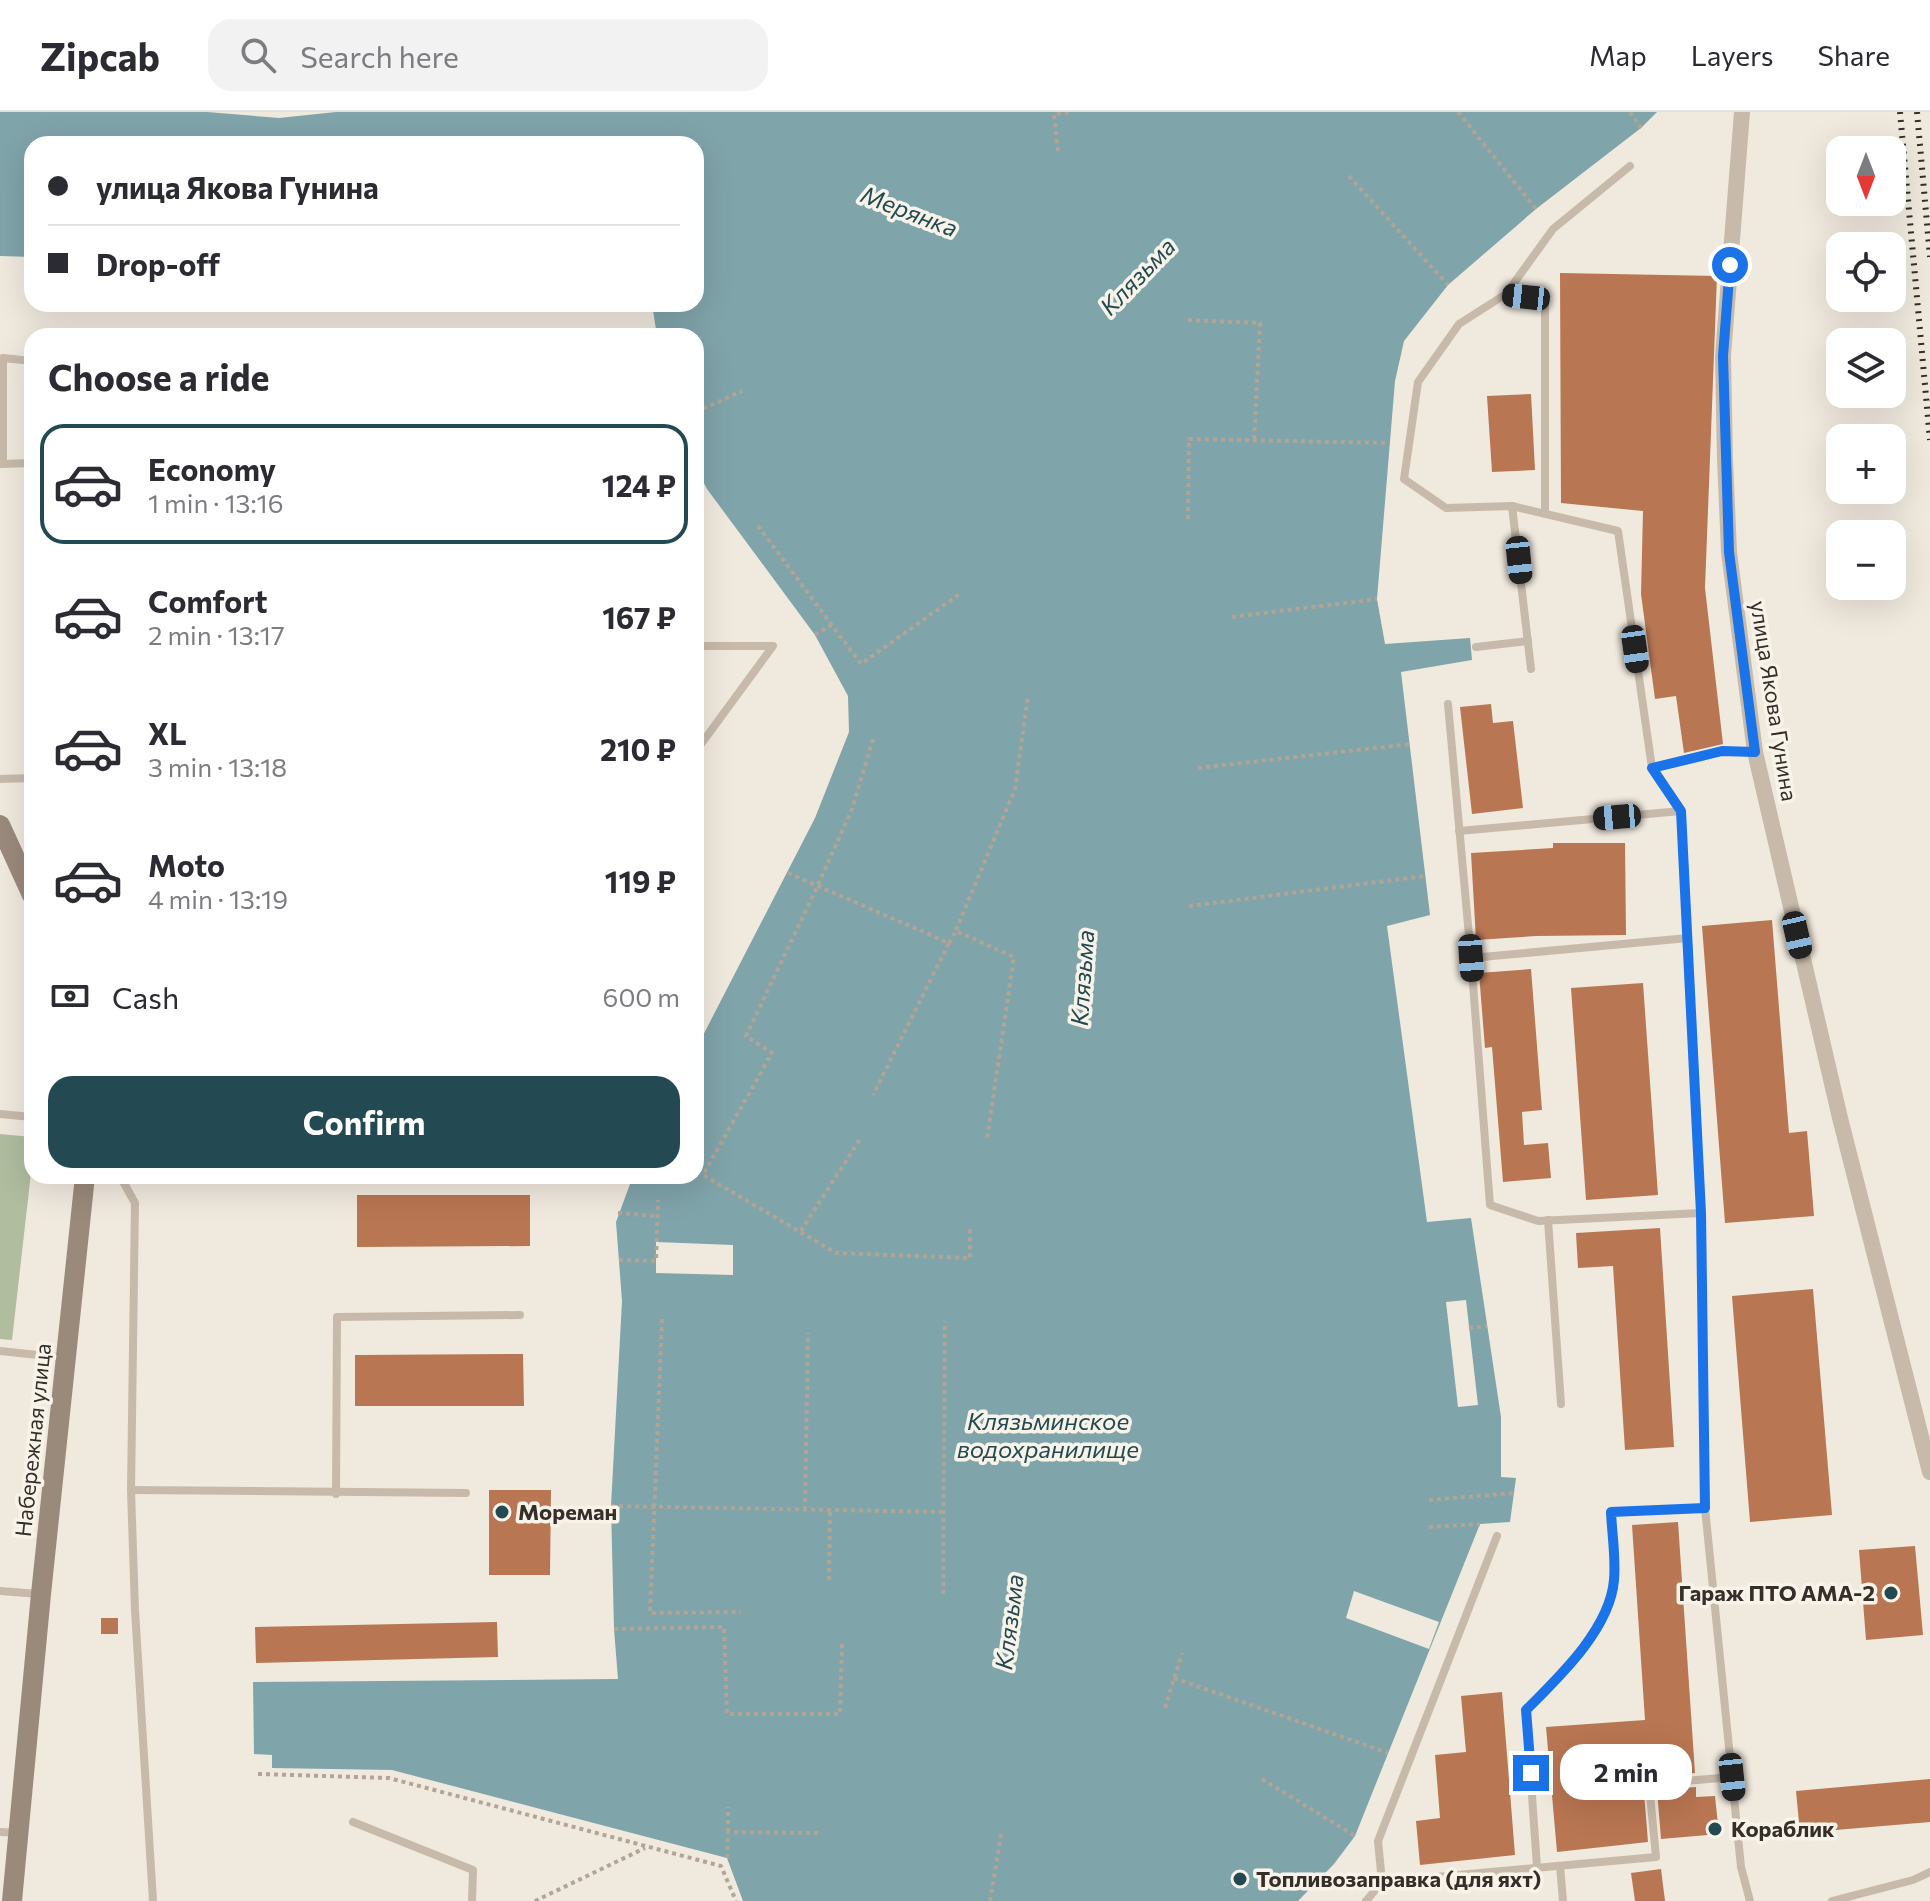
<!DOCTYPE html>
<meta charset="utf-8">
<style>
:root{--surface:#fff;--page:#f2f2f3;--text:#2b2b33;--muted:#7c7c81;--line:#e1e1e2;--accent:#234a52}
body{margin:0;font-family:Commissioner,sans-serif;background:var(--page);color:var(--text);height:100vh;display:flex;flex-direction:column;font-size:30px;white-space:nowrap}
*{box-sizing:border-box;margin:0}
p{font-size:26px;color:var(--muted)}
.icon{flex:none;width:44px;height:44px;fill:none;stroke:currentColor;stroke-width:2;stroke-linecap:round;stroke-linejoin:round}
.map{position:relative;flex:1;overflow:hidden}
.sheet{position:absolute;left:24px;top:216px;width:680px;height:856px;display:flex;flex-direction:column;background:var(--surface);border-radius:24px;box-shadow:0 8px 32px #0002}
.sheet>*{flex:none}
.hud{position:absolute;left:24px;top:24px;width:680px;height:176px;border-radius:24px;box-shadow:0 8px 32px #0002;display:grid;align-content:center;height:176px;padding:0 24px;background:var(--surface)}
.needle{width:52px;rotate:180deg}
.tools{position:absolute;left:1826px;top:24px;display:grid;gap:16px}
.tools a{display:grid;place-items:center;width:80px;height:80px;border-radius:16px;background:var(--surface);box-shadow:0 8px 32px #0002;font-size:40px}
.end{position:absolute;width:36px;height:36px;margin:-18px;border:10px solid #1a73e8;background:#fff;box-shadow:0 0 0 4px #fff}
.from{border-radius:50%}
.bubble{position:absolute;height:56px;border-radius:24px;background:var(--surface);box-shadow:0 8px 32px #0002;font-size:26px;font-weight:700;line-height:56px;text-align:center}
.car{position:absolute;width:24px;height:48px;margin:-24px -12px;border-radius:10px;box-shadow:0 0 6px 2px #0007;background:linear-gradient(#222 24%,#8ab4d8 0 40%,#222 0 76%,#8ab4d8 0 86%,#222 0)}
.hud b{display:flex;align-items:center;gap:28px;height:76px;font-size:30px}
.hud b+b{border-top:2px solid var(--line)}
.hud i{width:20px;height:20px;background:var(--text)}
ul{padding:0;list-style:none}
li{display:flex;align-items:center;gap:24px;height:120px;margin:0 16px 12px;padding:0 8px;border:4px solid transparent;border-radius:24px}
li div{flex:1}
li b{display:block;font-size:30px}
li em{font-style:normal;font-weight:700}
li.current{border-color:var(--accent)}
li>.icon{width:72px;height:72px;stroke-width:1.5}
h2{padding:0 24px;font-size:36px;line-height:96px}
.pay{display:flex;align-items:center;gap:20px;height:88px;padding:0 24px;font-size:30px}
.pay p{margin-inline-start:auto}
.action{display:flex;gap:16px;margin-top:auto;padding:16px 24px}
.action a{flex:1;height:92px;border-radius:24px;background:var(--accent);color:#fff;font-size:32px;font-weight:700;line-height:92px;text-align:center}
header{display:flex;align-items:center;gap:48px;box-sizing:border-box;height:112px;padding:0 40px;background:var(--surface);border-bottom:2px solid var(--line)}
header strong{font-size:38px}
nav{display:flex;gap:44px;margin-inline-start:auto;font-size:28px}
.search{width:560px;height:72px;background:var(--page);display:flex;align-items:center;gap:20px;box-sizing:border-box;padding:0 28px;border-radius:24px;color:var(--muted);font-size:30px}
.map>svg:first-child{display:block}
.green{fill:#b0bd9f}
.water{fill:#7fa4aa}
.pier{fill:#f0e9de}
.building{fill:#b97652}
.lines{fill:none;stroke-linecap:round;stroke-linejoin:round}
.path{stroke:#b2a595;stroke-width:4;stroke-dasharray:4 4;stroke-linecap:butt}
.lane{stroke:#c7baab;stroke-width:8}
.street{stroke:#c7baab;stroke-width:16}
.secondary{stroke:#9a8a7c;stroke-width:20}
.rail{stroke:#352e29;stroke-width:6;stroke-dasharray:2 6;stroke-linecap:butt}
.route{stroke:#1a73e8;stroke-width:10}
.poi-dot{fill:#234a52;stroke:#f8f3e9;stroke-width:3}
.labels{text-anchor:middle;stroke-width:7;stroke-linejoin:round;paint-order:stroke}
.street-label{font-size:22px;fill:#352e29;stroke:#f8f3e9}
.poi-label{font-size:22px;font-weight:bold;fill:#352e29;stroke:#f8f3e9;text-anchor:start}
.water-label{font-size:24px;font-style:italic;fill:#234a52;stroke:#f8f3e9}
</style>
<header>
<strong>Zipcab</strong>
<div class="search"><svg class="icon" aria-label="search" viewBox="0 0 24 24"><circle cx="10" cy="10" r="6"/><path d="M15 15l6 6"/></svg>Search here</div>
<nav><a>Map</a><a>Layers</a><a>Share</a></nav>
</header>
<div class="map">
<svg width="1930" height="1789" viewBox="0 0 1930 1789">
<rect width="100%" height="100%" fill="#f0e9de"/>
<path class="green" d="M0 1022 32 1025V1052L12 1228 0 1227Z"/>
<path class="water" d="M0 0H207L279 6 336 0H1657L1641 16 1536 97 1448 173 1404 229 1395 269 1377 487 1385 532 1470 526 1472 548 1401 560 1430 803 1387 814 1427 1110 1471 1106 1501 1305V1365L1516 1366 1510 1410 1480 1412 1355 1724 1334 1752 1298 1789H743L727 1746 392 1658 272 1656V1643L254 1642 253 1570 618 1567 614 1517 611 1394 622 1189 616 1110 633 1064H696V937L815 706 849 620 848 584 815 523 707 377 696 356V224H657L652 192H696V32H32V145L0 144Z"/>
<g class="pier">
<path d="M656 1130 733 1133V1163L656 1161Z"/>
<path d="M1466 1188 1478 1293 1458 1295 1446 1190Z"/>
<path d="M1354 1479 1439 1510 1429 1537 1346 1506Z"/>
</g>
<g class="building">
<path d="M1560 161 1717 164 1705 476 1723 632 1684 641 1676 584 1655 587 1641 482 1643 399 1561 391Z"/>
<path d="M1531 282 1535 358 1492 360 1487 284Z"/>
<path d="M1491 592 1493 611 1513 609 1523 696 1472 702 1460 595Z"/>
<path d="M1553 731H1625L1626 823 1536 824 1476 828 1471 741 1553 736Z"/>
<path d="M1772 808 1789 1021 1807 1019 1814 1104 1725 1111 1702 814Z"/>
<path d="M1531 857 1542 998 1522 1000 1524 1033 1548 1031 1551 1066 1503 1070 1492 935 1485 936 1479 861Z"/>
<path d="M1643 871 1658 1083 1586 1088 1571 876Z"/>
<path d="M357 1083H530V1134L357 1135Z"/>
<path d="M1660 1116 1674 1335 1625 1338 1613 1154 1578 1156 1576 1121Z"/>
<path d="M1813 1177 1832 1403 1750 1410 1732 1184Z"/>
<path d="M523 1242 524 1294H355V1243Z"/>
<path d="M489 1378H551L550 1463H489Z"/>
<path d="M1678 1410 1695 1661 1648 1665 1643 1668 1648 1730 1557 1740 1546 1615 1645 1608 1632 1413Z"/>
<path d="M1915 1434 1923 1523 1866 1528 1859 1438Z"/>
<rect x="101" y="1506" width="17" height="16"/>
<path d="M497 1510 498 1545 256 1551 255 1515Z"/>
<path d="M1502 1580 1515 1743 1420 1753 1416 1709 1440 1706 1435 1643 1466 1640 1461 1584Z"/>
<path d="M1930 1667V1710L1800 1721 1796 1679Z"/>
<path d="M1696 1675V1685L1715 1684 1719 1722 1661 1727 1657 1678Z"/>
<path d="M1661 1757 1665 1789H1635L1631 1761Z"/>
</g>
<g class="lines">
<g class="path">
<path d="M1458 0 1536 97"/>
<path d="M1630 0 1641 16"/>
<path d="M1058 39 1054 2 1073 0"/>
<path d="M1349 64 1448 173"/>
<path d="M1188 208 1260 211 1254 330"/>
<path d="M696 300 742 279"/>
<path d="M1188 407 1189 327 1389 331"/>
<path d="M758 414 861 552 961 481"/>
<path d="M1232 505 1377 487"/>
<path d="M815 523 831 513"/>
<path d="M873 627 852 697 818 773 746 924 772 941 703 1063 836 1141 970 1146V1115"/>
<path d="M1198 656 1411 632"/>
<path d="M788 761 949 831 873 983"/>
<path d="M1189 794 1425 764"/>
<path d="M956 818 1015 677 1028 584"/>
<path d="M949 831 956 819 1014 845 987 1027"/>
<path d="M618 1101 657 1104"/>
<path d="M801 1119 860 1027"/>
<path d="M619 1148 656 1149 658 1088"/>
<path d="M662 1207 650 1501 741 1500"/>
<path d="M1469 1216 1487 1214"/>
<path d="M1429 1388 1514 1381"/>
<path d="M611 1394 944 1400"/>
<path d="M805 1398 808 1221"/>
<path d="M1429 1415 1480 1412"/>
<path d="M829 1468 830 1399"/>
<path d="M943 1482 945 1209"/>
<path d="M614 1517 724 1515 727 1602H840L842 1532"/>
<path d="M1174 1566 1388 1641"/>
<path d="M1165 1596 1182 1541"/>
<path d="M258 1662 389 1666 721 1754 736 1789"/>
<path d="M1262 1667 1355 1724"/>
<path d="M728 1720V1695"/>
<path d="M727 1746 728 1720 820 1721"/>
<path d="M535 1789 645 1736"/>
<path d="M990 1789 1002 1718"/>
</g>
<g class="lane">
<path d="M1506 182 1553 117 1630 54"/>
<path d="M1 352 32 351"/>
<path d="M3 352V246L32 249"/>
<path d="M1512 394 1531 557"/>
<path d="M1545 402V187L1506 182 1459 212 1418 270 1404 367 1446 396 1512 394 1618 419 1652 656 1681 699 1701 1101 1705 1396 1741 1755 1750 1789"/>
<path d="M696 534H773L696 639"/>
<path d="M1476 535 1528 529"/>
<path d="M1448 592 1471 846"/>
<path d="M1652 656 1722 639 1755 640"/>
<path d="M0 667 32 666"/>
<path d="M1459 719 1681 699"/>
<path d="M1688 826 1471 846 1490 1093 1538 1109 1701 1101"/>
<path d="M0 1002 32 1005"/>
<path d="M120 1064 135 1091 131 1378 135 1498 153 1789"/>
<path d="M1548 1108 1561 1292"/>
<path d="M0 1239 66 1246"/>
<path d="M131 1378 466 1381"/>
<path d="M336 1382 337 1205 520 1203"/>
<path d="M1497 1424 1378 1729 1382 1770 1656 1745 1649 1672 1732 1665"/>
<path d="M0 1479 39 1482"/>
<path d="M353 1710 473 1758 472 1789"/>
<path d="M0 1720 19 1721"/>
<path d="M1560 1754 1563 1789"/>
<path d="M1537 1755 1526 1598C1559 1565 1610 1517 1614 1468 1616 1446 1612 1422 1611 1400L1705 1396"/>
<path d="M1366 1789 1382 1770"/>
<path d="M1832 1789 1913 1768 1930 1760"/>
</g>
<path class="street" d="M1742 0 1723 244 1725 347 1729 440 1755 640 1840 1006 1930 1360"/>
<g class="secondary">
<path d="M0 713 32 783"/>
<path d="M12 1789 41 1482 85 1064"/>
</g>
<g class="rail">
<path d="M1900 0 1930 328"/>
<path d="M1917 0 1930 145"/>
</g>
</g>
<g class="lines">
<path class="route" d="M1531 1661 1526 1598C1559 1565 1610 1517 1614 1468 1616 1446 1612 1422 1611 1400L1705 1396 1701 1101 1681 699 1652 656 1722 639 1755 640 1729 440 1723 244 1730 153"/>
</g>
<g class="poi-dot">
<circle cx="502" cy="1400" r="8"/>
<circle cx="1891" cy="1481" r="8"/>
<circle cx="1715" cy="1717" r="8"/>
<circle cx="1240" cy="1767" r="8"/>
</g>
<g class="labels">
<g class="street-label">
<text transform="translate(1774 589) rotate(81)" y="8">улица Якова Гунина</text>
<text transform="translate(33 1328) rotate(-84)" y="8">Набережная улица</text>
</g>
<g class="poi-label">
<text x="518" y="1408">Мореман</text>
<text x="1875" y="1489" text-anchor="end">Гараж ПТО АМА-2</text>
<text x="1731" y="1725">Кораблик</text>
<text x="1256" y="1775">Топливозаправка (для яхт)</text>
</g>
<g class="water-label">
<text transform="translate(909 100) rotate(21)" y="8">Мерянка</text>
<text transform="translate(1138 165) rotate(-46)" y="8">Клязьма</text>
<text transform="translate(1083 866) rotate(-86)" y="8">Клязьма</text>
<text x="1048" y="1318">Клязьминское<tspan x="1048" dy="28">водохранилище</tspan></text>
<text transform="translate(1010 1510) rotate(-83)" y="8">Клязьма</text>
</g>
</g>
</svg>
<div class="tools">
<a><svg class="needle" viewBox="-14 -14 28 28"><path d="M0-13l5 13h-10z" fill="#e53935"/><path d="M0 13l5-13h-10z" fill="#7c7c81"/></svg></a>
<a><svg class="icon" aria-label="locate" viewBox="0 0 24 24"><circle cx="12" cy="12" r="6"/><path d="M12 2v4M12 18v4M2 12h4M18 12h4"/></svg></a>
<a><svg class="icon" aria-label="layers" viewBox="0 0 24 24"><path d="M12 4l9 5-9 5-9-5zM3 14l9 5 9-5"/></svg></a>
<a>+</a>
<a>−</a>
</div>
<i class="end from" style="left:1730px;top:153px"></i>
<i class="end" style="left:1531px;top:1661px"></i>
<div class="bubble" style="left:1560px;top:1632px;width:132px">2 min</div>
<i class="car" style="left:1526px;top:185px;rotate:276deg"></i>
<i class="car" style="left:1519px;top:448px;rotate:174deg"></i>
<i class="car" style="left:1635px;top:537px;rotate:172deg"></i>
<i class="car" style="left:1617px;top:705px;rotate:265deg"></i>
<i class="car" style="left:1797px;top:823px;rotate:167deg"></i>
<i class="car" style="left:1471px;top:846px;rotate:176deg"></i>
<i class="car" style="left:1732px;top:1665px;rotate:174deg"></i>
<div class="hud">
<b><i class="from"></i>улица Якова Гунина</b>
<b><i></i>Drop-off</b>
</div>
<section class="sheet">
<h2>Choose a ride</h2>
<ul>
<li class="current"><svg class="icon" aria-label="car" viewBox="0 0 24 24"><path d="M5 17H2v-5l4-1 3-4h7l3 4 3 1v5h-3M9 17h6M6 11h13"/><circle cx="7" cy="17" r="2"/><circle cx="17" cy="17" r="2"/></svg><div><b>Economy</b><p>1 min · 13:16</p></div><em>124 ₽</em></li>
<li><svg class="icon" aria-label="car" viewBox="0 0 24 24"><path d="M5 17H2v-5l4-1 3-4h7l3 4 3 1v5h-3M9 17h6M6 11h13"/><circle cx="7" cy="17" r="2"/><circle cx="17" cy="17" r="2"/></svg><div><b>Comfort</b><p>2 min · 13:17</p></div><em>167 ₽</em></li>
<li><svg class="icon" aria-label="car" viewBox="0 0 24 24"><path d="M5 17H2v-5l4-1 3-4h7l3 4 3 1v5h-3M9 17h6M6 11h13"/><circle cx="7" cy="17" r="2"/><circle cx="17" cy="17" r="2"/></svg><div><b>XL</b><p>3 min · 13:18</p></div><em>210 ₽</em></li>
<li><svg class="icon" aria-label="car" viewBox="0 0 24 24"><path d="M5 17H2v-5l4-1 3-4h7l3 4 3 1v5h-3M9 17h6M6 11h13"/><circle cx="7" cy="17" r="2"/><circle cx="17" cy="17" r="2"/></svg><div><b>Moto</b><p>4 min · 13:19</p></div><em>119 ₽</em></li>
</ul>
<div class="pay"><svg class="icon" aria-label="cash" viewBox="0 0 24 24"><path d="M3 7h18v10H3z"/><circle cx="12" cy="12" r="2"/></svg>Cash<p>600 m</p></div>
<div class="action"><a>Confirm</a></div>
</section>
</div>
